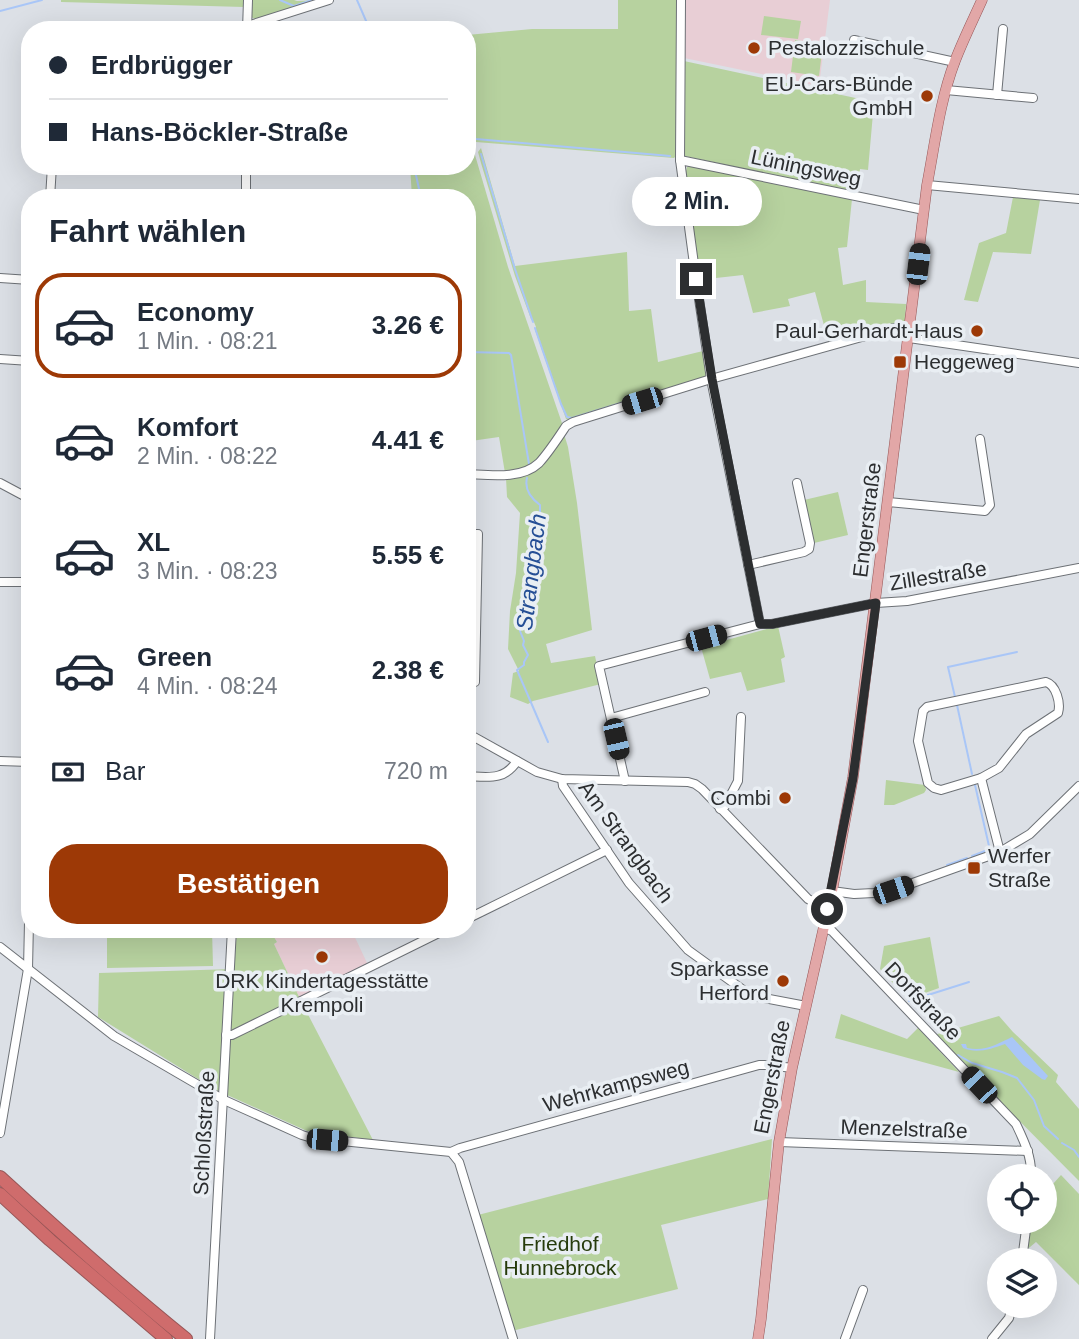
<!DOCTYPE html>
<html lang="de">
<meta charset="utf-8">
<style>
:root{--surface:#fff;--page:#f2f2f3;--text:#1f2937;--muted:#747a83;--line:#e0e1e3;--accent:#9d3906}
body{margin:0;font-family:Helvetica,sans-serif;background:var(--page);color:var(--text);height:100vh;display:flex;flex-direction:column;font-size:26px;white-space:nowrap}
*{box-sizing:border-box;margin:0}
p{font-size:23px;color:var(--muted)}
.icon{flex:none;width:38px;height:38px;fill:none;stroke:currentColor;stroke-width:2;stroke-linecap:round;stroke-linejoin:round}
.map{position:relative;flex:1;overflow:hidden}
.side{position:absolute;left:21px;top:189px;width:455px;height:749px;display:flex;flex-direction:column;background:var(--surface);border-radius:28px;box-shadow:0 7px 28px #0002}
.side>*{flex:none}
.top-card{position:absolute;left:21px;top:21px;width:455px;height:154px;border-radius:28px;box-shadow:0 7px 28px #0002;display:grid;align-content:center;height:154px;padding:0 28px;background:var(--surface)}
.tools{position:absolute;left:987px;top:1164px;display:grid;gap:14px}
.tools a{display:grid;place-items:center;width:70px;height:70px;border-radius:50%;background:var(--surface);box-shadow:0 7px 28px #0002;font-size:35px}
.end{position:absolute;width:32px;height:32px;margin:-16px;border:9px solid #2c2e30;background:#fff;box-shadow:0 0 0 4px #fff}
.from{border-radius:50%}
.bubble{position:absolute;height:49px;border-radius:24px;background:var(--surface);box-shadow:0 7px 28px #0002;font-size:23px;font-weight:700;line-height:49px;text-align:center}
.car{position:absolute;width:21px;height:42px;margin:-21px -10px;border-radius:9px;box-shadow:0 0 5px 2px #0007;background:linear-gradient(#222 24%,#8ab4d8 0 40%,#222 0 76%,#8ab4d8 0 86%,#222 0)}
.top-card b{display:flex;align-items:center;gap:24px;height:66px;font-size:26px}
.top-card b+b{border-top:2px solid var(--line)}
.top-card i{width:18px;height:18px;background:var(--text)}
ul{padding:0;list-style:none}
li{display:flex;align-items:center;gap:21px;height:105px;margin:0 14px 10px;padding:0 14px;border:4px solid transparent;border-radius:28px}
li div{flex:1}
li b{display:block;font-size:26px}
li em{font-style:normal;font-weight:700}
li.current{border-color:var(--accent)}
li>.icon{width:63px;height:63px;stroke-width:1.5}
h2{padding:0 28px;font-size:32px;line-height:84px}
.pay{display:flex;align-items:center;gap:18px;height:77px;padding:0 28px;font-size:26px}
.pay p{margin-inline-start:auto}
.cta{display:flex;gap:14px;margin-top:auto;padding:14px 28px}
.cta a{flex:1;height:80px;border-radius:28px;background:var(--accent);color:#fff;font-size:28px;font-weight:700;line-height:80px;text-align:center}
.map>svg:first-child{display:block}
.education{fill:#e8ced5}
.green{fill:#b7d29f}
.water{fill:#a9c6f7}
.lines{fill:none;stroke-linecap:round;stroke-linejoin:round}
.stream{stroke:#a9c6f7;stroke-width:2}
.minor-casing{stroke:#6d7176;stroke-width:10}
.major-casing{stroke:#965657;stroke-width:11}
.highway-casing{stroke:#965657;stroke-width:14}
.minor{stroke:#fff;stroke-width:8}
.major{stroke:#e2a7a7;stroke-width:10}
.highway{stroke:#cf6c6c;stroke-width:12}
.route{stroke:#2c2e30;stroke-width:9}
.poi-dot{fill:#9d3906;stroke:#e9eef3;stroke-width:2.5}
.labels{text-anchor:middle;stroke-width:7;stroke-linejoin:round;paint-order:stroke}
.poi-label{font-size:21px;fill:#2c2e30;stroke:#e9eef3;text-anchor:end}
.street-label{font-size:21px;fill:#2c2e30;stroke:#e9eef3}
.park-label{font-size:21px;fill:#263b0b;stroke:#e9eef3}
.water-label{font-size:23px;font-style:italic;fill:#254e95;stroke:#e9eef3}
</style>
<div class="map">
<svg width="1079" height="1339" viewBox="0 0 1079 1339">
<rect width="100%" height="100%" fill="#dce0e6"/>
<g class="education">
<path d="M685 0H830L819 86 684 58Z"/>
<path d="M269 929H351L368 965 300 999 274 944 277 942Z"/>
</g>
<g class="green">
<path d="M61 0H244V7L61 2Z"/>
<path d="M250 0H294L297 1 320 0 257 20 251 17Z"/>
<path d="M618 0H678L676 156 674 158 476 142 471 140 467 136V35L532 29H618Z"/>
<path d="M764 16 801 21 798 39 761 35Z"/>
<path d="M795 40 823 44 819 76 791 72Z"/>
<path d="M684 61 874 102 868 170 860 169 857 193 685 156Z"/>
<path d="M467 146 475 155 508 267 563 426 533 466 505 473 499 437 471 441 467 411V198H404L412 197 410 166H467Z"/>
<path d="M481 148 515 266 627 252 629 311 651 309 658 362 703 351 704 353 707 378 570 421 566 419 535 330 536 327 534 322 531 319 515 276 481 163 478 152Z"/>
<path d="M692 166 852 199 847 247 838 248 843 285 866 280V302L906 304 905 322 829 344 815 292 788 299 790 306 753 313 743 275 698 280 686 171 687 167Z"/>
<path d="M1013 197 1040 200 1031 254 993 252 978 302 964 300 979 243 1006 233Z"/>
<path d="M564 434 568 447 577 503 592 630 546 644 551 663 595 656 601 684 533 701 528 704 510 697 513 673 519 671 508 649 510 611 516 573 520 513 507 497 506 478 531 471Z"/>
<path d="M838 492 848 535 814 543 804 500Z"/>
<path d="M778 626 785 657 781 659 785 682 747 691 741 672 710 679 701 647Z"/>
<path d="M886 780 925 785 926 790 924 793 894 805H884Z"/>
<path d="M107 929H212L213 966 107 968Z"/>
<path d="M258 929H269L277 942 274 944 300 999 373 1140 307 1131 216 1090 98 1017 99 973 234 969 237 931Z"/>
<path d="M930 937 939 988 908 999 880 969 884 946Z"/>
<path d="M841 1014 907 1039 918 1028 959 1072 835 1038Z"/>
<path d="M999 1016 1013 1032 1058 1075 1056 1082 1079 1109V1181L934 1035Z"/>
<path d="M772 1139 768 1199 661 1225 678 1289 508 1332 474 1216Z"/>
<path d="M1061 1175 1079 1194V1285L1036 1242 1018 1257 1023 1222H1045V1193Z"/>
</g>
<path class="water" d="M1012 1037 1048 1076 1045 1080 1042 1079 1023 1065 1005 1044C991 1049 977 1054 963 1048L961 1044H966L967 1048C985 1052 997 1044 1012 1037Z"/>
<g class="lines">
<g class="stream">
<path d="M280 0 294 6 312 0"/>
<path d="M357 0 370 30"/>
<path d="M0 11 42 0"/>
<path d="M467 131 471 137 476 139 670 156"/>
<path d="M481 154 515 269 533 322"/>
<path d="M414 166 421 198"/>
<path d="M535 328 561 404 567 417 572 418 647 395"/>
<path d="M467 352 509 353 511 355 529 464"/>
<path d="M527 478C524 490 532 499 540 505V514L531 569 534 580 526 598 527 606 521 626 520 631 524 641 523 645 528 655 524 662V665L517 670 548 742"/>
<path d="M955 697 948 667 1017 652"/>
<path d="M957 705 972 774"/>
<path d="M975 785 989 846"/>
<path d="M972 856 990 849"/>
<path d="M947 865 967 858"/>
<path d="M909 1001 969 982"/>
<path d="M958 1055 972 1063 1002 1072 1017 1078 1034 1100 1044 1126 1058 1139"/>
<path d="M1062 1143 1074 1150 1079 1157"/>
</g>
<defs>
<g id="minor">
<path d="M681 0 680 160 696 279 711 379 760 624"/>
<path d="M247 26 329 0"/>
<path d="M247 30 248 0"/>
<path d="M854 40 955 62"/>
<path d="M946 90 1033 98"/>
<path d="M997 95 1003 29"/>
<path d="M680 160 924 210"/>
<path d="M927 185 1079 199"/>
<path d="M50 198 52 166"/>
<path d="M246 198V166"/>
<path d="M0 278 30 280"/>
<path d="M909 338 1079 363"/>
<path d="M0 359 30 361"/>
<path d="M467 474C489 475 521 480 539 463 549 452 558 438 566 426L573 422 711 379 894 328 910 327"/>
<path d="M0 483 30 499"/>
<path d="M888 502 985 511 990 505 980 439"/>
<path d="M467 534H478L475 682H467"/>
<path d="M748 565 804 552 809 549 810 543 797 483"/>
<path d="M0 582H30"/>
<path d="M1046 682C1056 685 1061 703 1058 713L1026 734 999 768 981 778 941 790 934 788 928 783 918 741 923 711 927 707Z"/>
<path d="M611 718 705 692"/>
<path d="M467 733 537 772 562 779 688 782 695 784 702 789 808 899 827 909"/>
<path d="M0 761 30 762"/>
<path d="M467 776C488 777 504 781 517 761"/>
<path d="M981 778 1000 852"/>
<path d="M562 779 563 786 629 883 688 950 746 992 759 997 806 1006"/>
<path d="M625 781 599 666 760 624H772L876 603 907 601 1079 568"/>
<path d="M720 809 725 806 738 781 741 717"/>
<path d="M832 891 854 894 874 893 893 890 1000 852 1030 834 1079 786"/>
<path d="M467 919 607 850"/>
<path d="M823 927 832 931 1016 1124C1024 1141 1032 1157 1031 1176"/>
<path d="M0 947 114 1036 224 1100 302 1135 312 1138 451 1152 459 1162 513 1339"/>
<path d="M226 1035H232L447 929"/>
<path d="M0 1133 28 969 30 875"/>
<path d="M779 1142 1028 1151"/>
<path d="M451 1152 460 1148 759 1065H769L792 1068"/>
<path d="M1022 1260 1027 1222"/>
<path d="M210 1339 232 929"/>
<path d="M845 1339 863 1290"/>
<path d="M992 1339 1009 1318 1012 1306"/>
</g>
<path id="major" d="M758 1339 761 1319 779 1142 792 1068 832 891 853 777 927 185C935 143 940 100 955 61 963 40 973 20 982 0"/>
<g id="highway">
<path d="M0 1177C61 1233 122 1287 186 1339"/>
<path d="M0 1194 50 1240 166 1339"/>
</g>
</defs>
<use href="#minor" class="minor-casing"/>
<use href="#major" class="major-casing"/>
<use href="#highway" class="highway-casing"/>
<use href="#minor" class="minor"/>
<use href="#major" class="major"/>
<use href="#highway" class="highway"/>
</g>
<g class="lines">
<path class="route" d="M696 279 712 379 760 624H772L876 603 853 778 827 909"/>
</g>
<g class="poi-dot">
<circle cx="754" cy="48" r="7"/>
<circle cx="927" cy="96" r="7"/>
<circle cx="977" cy="331" r="7"/>
<rect x="893" y="355" width="14" height="14" rx="3.5"/>
<circle cx="785" cy="798" r="7"/>
<rect x="967" y="861" width="14" height="14" rx="3.5"/>
<circle cx="322" cy="957" r="7"/>
<circle cx="783" cy="981" r="7"/>
</g>
<g class="labels">
<g class="poi-label">
<text x="768" y="55" text-anchor="start">Pestalozzischule</text>
<text x="913" y="91">EU-Cars-Bünde<tspan x="913" dy="24">GmbH</tspan></text>
<text x="963" y="338">Paul-Gerhardt-Haus</text>
<text x="914" y="369" text-anchor="start">Heggeweg</text>
<text x="771" y="805">Combi</text>
<text x="988" y="863" text-anchor="start">Werfer<tspan x="988" dy="24">Straße</tspan></text>
<text x="769" y="976">Sparkasse<tspan x="769" dy="24">Herford</tspan></text>
<text x="322" y="988" text-anchor="middle">DRK Kindertagesstätte<tspan x="322" dy="24">Krempoli</tspan></text>
</g>
<g class="street-label">
<text transform="translate(806 168) rotate(12)" y="7">Lüningsweg</text>
<text transform="translate(867 520) rotate(-83)" y="7">Engerstraße</text>
<text transform="translate(938 576) rotate(-9)" y="7">Zillestraße</text>
<text transform="translate(626 842) rotate(54)" y="7">Am Strangbach</text>
<text transform="translate(923 1001) rotate(46)" y="7">Dorfstraße</text>
<text transform="translate(772 1077) rotate(-79)" y="7">Engerstraße</text>
<text transform="translate(616 1086) rotate(-15)" y="7">Wehrkampsweg</text>
<text transform="translate(904 1129) rotate(2)" y="7">Menzelstraße</text>
<text transform="translate(204 1133) rotate(-87)" y="7">Schloßstraße</text>
</g>
<g class="park-label">
<text x="560" y="1251">Friedhof<tspan x="560" dy="24">Hunnebrock</tspan></text>
</g>
<g class="water-label">
<text transform="translate(531 572) rotate(-83)" y="8">Strangbach</text>
</g>
</g>
</svg>
<div class="tools">
<a><svg class="icon" aria-label="locate" viewBox="0 0 24 24"><circle cx="12" cy="12" r="6"/><path d="M12 2v4M12 18v4M2 12h4M18 12h4"/></svg></a>
<a><svg class="icon" aria-label="layers" viewBox="0 0 24 24"><path d="M12 4l9 5-9 5-9-5zM3 14l9 5 9-5"/></svg></a>
</div>
<i class="end from" style="left:827px;top:909px"></i>
<i class="end" style="left:696px;top:279px"></i>
<div class="bubble" style="left:632px;top:177px;width:130px">2 Min.</div>
<i class="car" style="left:918px;top:264px;rotate:7deg"></i>
<i class="car" style="left:642px;top:401px;rotate:253deg"></i>
<i class="car" style="left:706px;top:638px;rotate:75deg"></i>
<i class="car" style="left:616px;top:739px;rotate:167deg"></i>
<i class="car" style="left:893px;top:890px;rotate:71deg"></i>
<i class="car" style="left:979px;top:1085px;rotate:317deg"></i>
<i class="car" style="left:327px;top:1140px;rotate:95deg"></i>
<div class="top-card">
<b><i class="from"></i>Erdbrügger</b>
<b><i></i>Hans-Böckler-Straße</b>
</div>
<section class="side">
<h2>Fahrt wählen</h2>
<ul>
<li class="current"><svg class="icon" aria-label="car" viewBox="0 0 24 24"><path d="M5 17H2v-5l4-1 3-4h7l3 4 3 1v5h-3M9 17h6M6 11h13"/><circle cx="7" cy="17" r="2"/><circle cx="17" cy="17" r="2"/></svg><div><b>Economy</b><p>1 Min. · 08:21</p></div><em>3.26 €</em></li>
<li><svg class="icon" aria-label="car" viewBox="0 0 24 24"><path d="M5 17H2v-5l4-1 3-4h7l3 4 3 1v5h-3M9 17h6M6 11h13"/><circle cx="7" cy="17" r="2"/><circle cx="17" cy="17" r="2"/></svg><div><b>Komfort</b><p>2 Min. · 08:22</p></div><em>4.41 €</em></li>
<li><svg class="icon" aria-label="car" viewBox="0 0 24 24"><path d="M5 17H2v-5l4-1 3-4h7l3 4 3 1v5h-3M9 17h6M6 11h13"/><circle cx="7" cy="17" r="2"/><circle cx="17" cy="17" r="2"/></svg><div><b>XL</b><p>3 Min. · 08:23</p></div><em>5.55 €</em></li>
<li><svg class="icon" aria-label="car" viewBox="0 0 24 24"><path d="M5 17H2v-5l4-1 3-4h7l3 4 3 1v5h-3M9 17h6M6 11h13"/><circle cx="7" cy="17" r="2"/><circle cx="17" cy="17" r="2"/></svg><div><b>Green</b><p>4 Min. · 08:24</p></div><em>2.38 €</em></li>
</ul>
<div class="pay"><svg class="icon" aria-label="cash" viewBox="0 0 24 24"><path d="M3 7h18v10H3z"/><circle cx="12" cy="12" r="2"/></svg>Bar<p>720 m</p></div>
<div class="cta"><a>Bestätigen</a></div>
</section>
</div>
